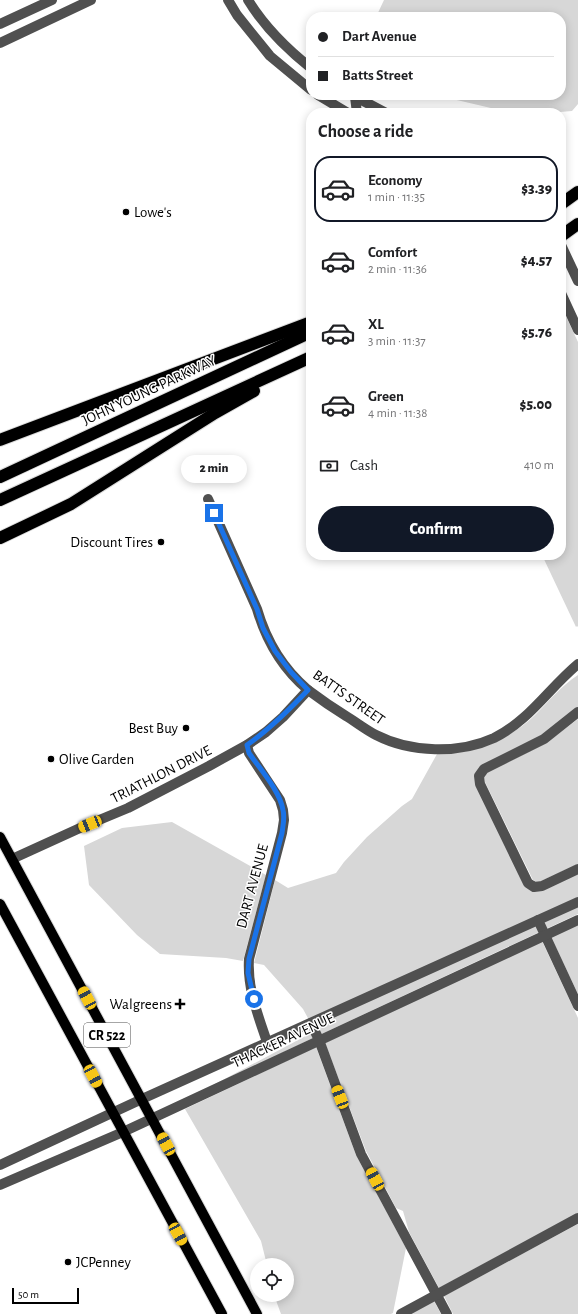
<!DOCTYPE html>
<meta charset="utf-8">
<style>
:root{--surface:#fff;--page:#f6f6f6;--text:#202124;--muted:#757577;--line:#e0e0e0;--accent:#111827}
body{margin:0;font-family:"Alegreya Sans",sans-serif;background:var(--page);color:var(--text);height:100vh;display:flex;flex-direction:column;font-size:15px;white-space:nowrap}
*{box-sizing:border-box;margin:0}
p{font-size:13px;color:var(--muted)}
.icon{flex:none;width:22px;height:22px;fill:none;stroke:currentColor;stroke-width:2;stroke-linecap:round;stroke-linejoin:round}
.map{position:relative;flex:1;overflow:hidden}
.panel{position:absolute;left:306px;top:108px;width:260px;height:452px;display:flex;flex-direction:column;background:var(--surface);border-radius:16px;box-shadow:0 2px 10px #0003}
.panel>*{flex:none}
.top-card{position:absolute;left:306px;top:12px;width:260px;height:88px;border-radius:16px;box-shadow:0 2px 10px #0003;display:grid;align-content:center;height:88px;padding:0 12px;background:var(--surface)}
.controls{position:absolute;left:250px;top:1258px;display:grid;gap:8px}
.controls a{display:grid;place-items:center;width:44px;height:44px;border-radius:50%;background:var(--surface);box-shadow:0 2px 10px #0003;font-size:20px}
.scale{position:absolute;left:12px;bottom:10px;width:67px;box-sizing:border-box;padding-left:4px;border:2px solid #000;border-top:0;font-size:11px;line-height:14px;white-space:nowrap;color:#000;-webkit-text-stroke:3px #fff;paint-order:stroke}
.end{position:absolute;width:18px;height:18px;margin:-9px;border:5px solid #1a73e8;background:#fff;box-shadow:0 0 0 2px #fff}
.from{border-radius:50%}
.bubble{position:absolute;height:28px;border-radius:14px;background:var(--surface);box-shadow:0 2px 10px #0003;font-size:13px;font-weight:800;line-height:28px;text-align:center}
.car{position:absolute;width:12px;height:24px;margin:-12px -6px;border-radius:5px;box-shadow:0 0 3px 1px #0007;background:linear-gradient(#f5c518 24%,#345 0 40%,#f5c518 0 76%,#345 0 86%,#f5c518 0)}
.top-card b{display:flex;align-items:center;gap:14px;height:38px;font-size:15px}
.top-card b+b{border-top:1px solid var(--line)}
.top-card i{width:10px;height:10px;background:var(--text)}
ul{padding:0;list-style:none}
li{display:flex;align-items:center;gap:12px;height:66px;margin:0 8px 6px;padding:0 4px;border:2px solid transparent;border-radius:16px}
li div{flex:1}
li b{display:block;font-size:15px}
li em{font-style:normal;font-weight:800}
li.on{border-color:var(--accent)}
li>.icon{width:36px;height:36px;stroke-width:1.5}
h2{padding:0 12px;font-size:18px;line-height:48px}
.pay{display:flex;align-items:center;gap:10px;height:44px;padding:0 12px;font-size:15px}
.pay p{margin-inline-start:auto}
.action{display:flex;gap:8px;margin-top:auto;padding:8px 12px}
.action a{flex:1;height:46px;border-radius:24px;background:var(--accent);color:#fff;font-size:16px;font-weight:800;line-height:46px;text-align:center}
.map>svg:first-child{display:block}
.green{fill:#d7d7d7}
.lines{fill:none;stroke-linecap:round;stroke-linejoin:round}
.major-casing{stroke:#dbdbdb;stroke-width:12}
.highway-casing{stroke:#dbdbdb;stroke-width:14}
.minor{stroke:#505050;stroke-width:10}
.major{stroke:#000;stroke-width:10}
.highway{stroke:#000;stroke-width:12}
.route{stroke:#1a73e8;stroke-width:5}
.poi-dot{fill:#000;stroke:#fff;stroke-width:1.5}
.labels{text-anchor:middle;stroke-width:3;stroke-linejoin:round;paint-order:stroke}
.shield{fill:#fff;stroke:#4c4c4c;stroke-width:1}
.shield-label{font-size:14px;font-weight:bold;fill:#000}
.poi-label{font-size:15px;fill:#000;stroke:#fff;text-anchor:start}
.street-label{font-size:15px;fill:#000;stroke:#fff}
</style>
<div class="map">
<svg width="578" height="1314" viewBox="0 0 578 1314">
<rect width="100%" height="100%" fill="#fff"/>
<g class="green">
<path d="M384 0H578V104L572 111 548 113H512L444 97 440 95H561V17H376Z"/>
<path d="M561 306 578 342V627L577 626 576 627 542 555H561Z"/>
<path d="M578 675V708L542 735 475 773 525 887 534 891 578 874V914L313 1038 202 1091 315 1031 303 1009 264 965 254 963 275 880 288 888 336 873 344 862 367 837 402 806 412 799 437 754C473 754 509 740 535 715 549 701 561 686 578 675Z"/>
<path d="M578 719V864L541 881 536 882 533 880 485 782 484 777 487 773 546 743Z"/>
<path d="M172 822 266 875 243 961 226 958 160 954 137 935 89 885 84 846 122 828Z"/>
<path d="M578 924V994L551 937Z"/>
<path d="M542 941 578 1018V1213L439 1288 409 1232 403 1211 396 1208 366 1151 325 1043Z"/>
<path d="M316 1047 356 1155 406 1248 393 1313 391 1314H281L274 1295H287V1265H267L261 1241 185 1109Z"/>
<path d="M578 1224V1314H453L444 1296Z"/>
<path d="M434 1301 441 1314H410Z"/>
</g>
<g class="lines">
<defs>
<g id="major">
<path d="M0 837 257 1314"/>
<path d="M0 904 222 1314"/>
</g>
<g id="highway">
<path d="M561 204 578 192"/>
<path d="M561 236 578 224"/>
<path d="M0 440 311 322"/>
<path d="M0 477 311 332"/>
<path d="M0 500 311 357"/>
<path d="M0 538 71 504 215 413 254 391"/>
</g>
</defs>
<use href="#major" class="major-casing"/>
<use href="#highway" class="highway-casing"/>
<g class="minor">
<path d="M228 0 237 15 270 56 311 90"/>
<path d="M248 0C264 26 287 49 311 68"/>
<path d="M0 24 52 0"/>
<path d="M0 43 91 0"/>
<path d="M318 95 348 113"/>
<path d="M352 95 386 113"/>
<path d="M355 97 357 113"/>
<path d="M561 245 578 281"/>
<path d="M561 293 578 330"/>
<path d="M208 499 257 609C266 640 283 669 308 690 320 699 333 708 346 716 356 722 366 730 376 735 411 753 459 754 494 738 529 721 549 688 578 664"/>
<path d="M578 712 544 739 484 769 479 776 480 784 528 883 534 887 542 886 578 869"/>
<path d="M247 745 249 753 280 800 283 810 284 820 282 833 249 959C247 988 258 1015 267 1042"/>
<path d="M12 859 80 828 128 808 209 766 247 745 266 732 283 717 308 690"/>
<path d="M538 920 578 1006"/>
<path d="M311 1023 319 1040 361 1154 447 1314"/>
<path d="M0 1165 142 1099 578 902"/>
<path d="M0 1185 123 1132 578 920"/>
<path d="M401 1314 578 1218"/>
</g>
<use href="#major" class="major"/>
<use href="#highway" class="highway"/>
</g>
<g class="lines">
<path class="route" d="M214 513 257 609 263 628 275 651 291 672 308 690C289 710 270 729 247 745L249 753C260 769 280 791 283 810 285 818 283 825 282 833L249 959 248 973 254 999"/>
</g>
<g class="poi-dot">
<circle cx="126" cy="212" r="4"/>
<circle cx="161" cy="542" r="4"/>
<circle cx="186" cy="728" r="4"/>
<circle cx="51" cy="759" r="4"/>
<path d="M178 998h4v4h4v4h-4v4h-4v-4h-4v-4h4z"/>
<circle cx="68" cy="1262" r="4"/>
</g>
<g class="labels">
<rect class="shield" x="84" y="1023" width="46" height="24" rx="3"/>
<g class="shield-label">
<text x="107" y="1040">CR 522</text>
</g>
<g class="poi-label">
<text x="134" y="217">Lowe's</text>
<text x="153" y="547" text-anchor="end">Discount Tires</text>
<text x="178" y="733" text-anchor="end">Best Buy</text>
<text x="59" y="764">Olive Garden</text>
<text x="172" y="1009" text-anchor="end">Walgreens</text>
<text x="76" y="1267">JCPenney</text>
</g>
<g class="street-label">
<text transform="translate(149 390) rotate(-25)" y="5">JOHN YOUNG PARKWAY</text>
<text transform="translate(349 697) rotate(35)" y="5">BATTS STREET</text>
<text transform="translate(161 774) rotate(-27)" y="5">TRIATHLON DRIVE</text>
<text transform="translate(252 886) rotate(-75)" y="5">DART AVENUE</text>
<text transform="translate(283 1040) rotate(-25)" y="5">THACKER AVENUE</text>
</g>
</g>
</svg>
<div class="controls">
<a><svg class="icon" aria-label="locate" viewBox="0 0 24 24"><circle cx="12" cy="12" r="6"/><path d="M12 2v4M12 18v4M2 12h4M18 12h4"/></svg></a>
</div>
<div class="scale">50 m</div>
<i class="end from" style="left:254px;top:999px"></i>
<i class="end" style="left:214px;top:513px"></i>
<div class="bubble" style="left:181px;top:455px;width:66px">2 min</div>
<i class="car" style="left:90px;top:824px;rotate:248deg"></i>
<i class="car" style="left:87px;top:998px;rotate:332deg"></i>
<i class="car" style="left:93px;top:1076px;rotate:152deg"></i>
<i class="car" style="left:340px;top:1097px;rotate:339deg"></i>
<i class="car" style="left:166px;top:1144px;rotate:332deg"></i>
<i class="car" style="left:375px;top:1179px;rotate:332deg"></i>
<i class="car" style="left:178px;top:1234px;rotate:151deg"></i>
<div class="top-card">
<b><i class="from"></i>Dart Avenue</b>
<b><i></i>Batts Street</b>
</div>
<section class="panel">
<h2>Choose a ride</h2>
<ul>
<li class="on"><svg class="icon" aria-label="car" viewBox="0 0 24 24"><path d="M5 17H2v-5l4-1 3-4h7l3 4 3 1v5h-3M9 17h6M6 11h13"/><circle cx="7" cy="17" r="2"/><circle cx="17" cy="17" r="2"/></svg><div><b>Economy</b><p>1 min · 11:35</p></div><em>$3.39</em></li>
<li><svg class="icon" aria-label="car" viewBox="0 0 24 24"><path d="M5 17H2v-5l4-1 3-4h7l3 4 3 1v5h-3M9 17h6M6 11h13"/><circle cx="7" cy="17" r="2"/><circle cx="17" cy="17" r="2"/></svg><div><b>Comfort</b><p>2 min · 11:36</p></div><em>$4.57</em></li>
<li><svg class="icon" aria-label="car" viewBox="0 0 24 24"><path d="M5 17H2v-5l4-1 3-4h7l3 4 3 1v5h-3M9 17h6M6 11h13"/><circle cx="7" cy="17" r="2"/><circle cx="17" cy="17" r="2"/></svg><div><b>XL</b><p>3 min · 11:37</p></div><em>$5.76</em></li>
<li><svg class="icon" aria-label="car" viewBox="0 0 24 24"><path d="M5 17H2v-5l4-1 3-4h7l3 4 3 1v5h-3M9 17h6M6 11h13"/><circle cx="7" cy="17" r="2"/><circle cx="17" cy="17" r="2"/></svg><div><b>Green</b><p>4 min · 11:38</p></div><em>$5.00</em></li>
</ul>
<div class="pay"><svg class="icon" aria-label="cash" viewBox="0 0 24 24"><path d="M3 7h18v10H3z"/><circle cx="12" cy="12" r="2"/></svg>Cash<p>410 m</p></div>
<div class="action"><a>Confirm</a></div>
</section>
</div>
